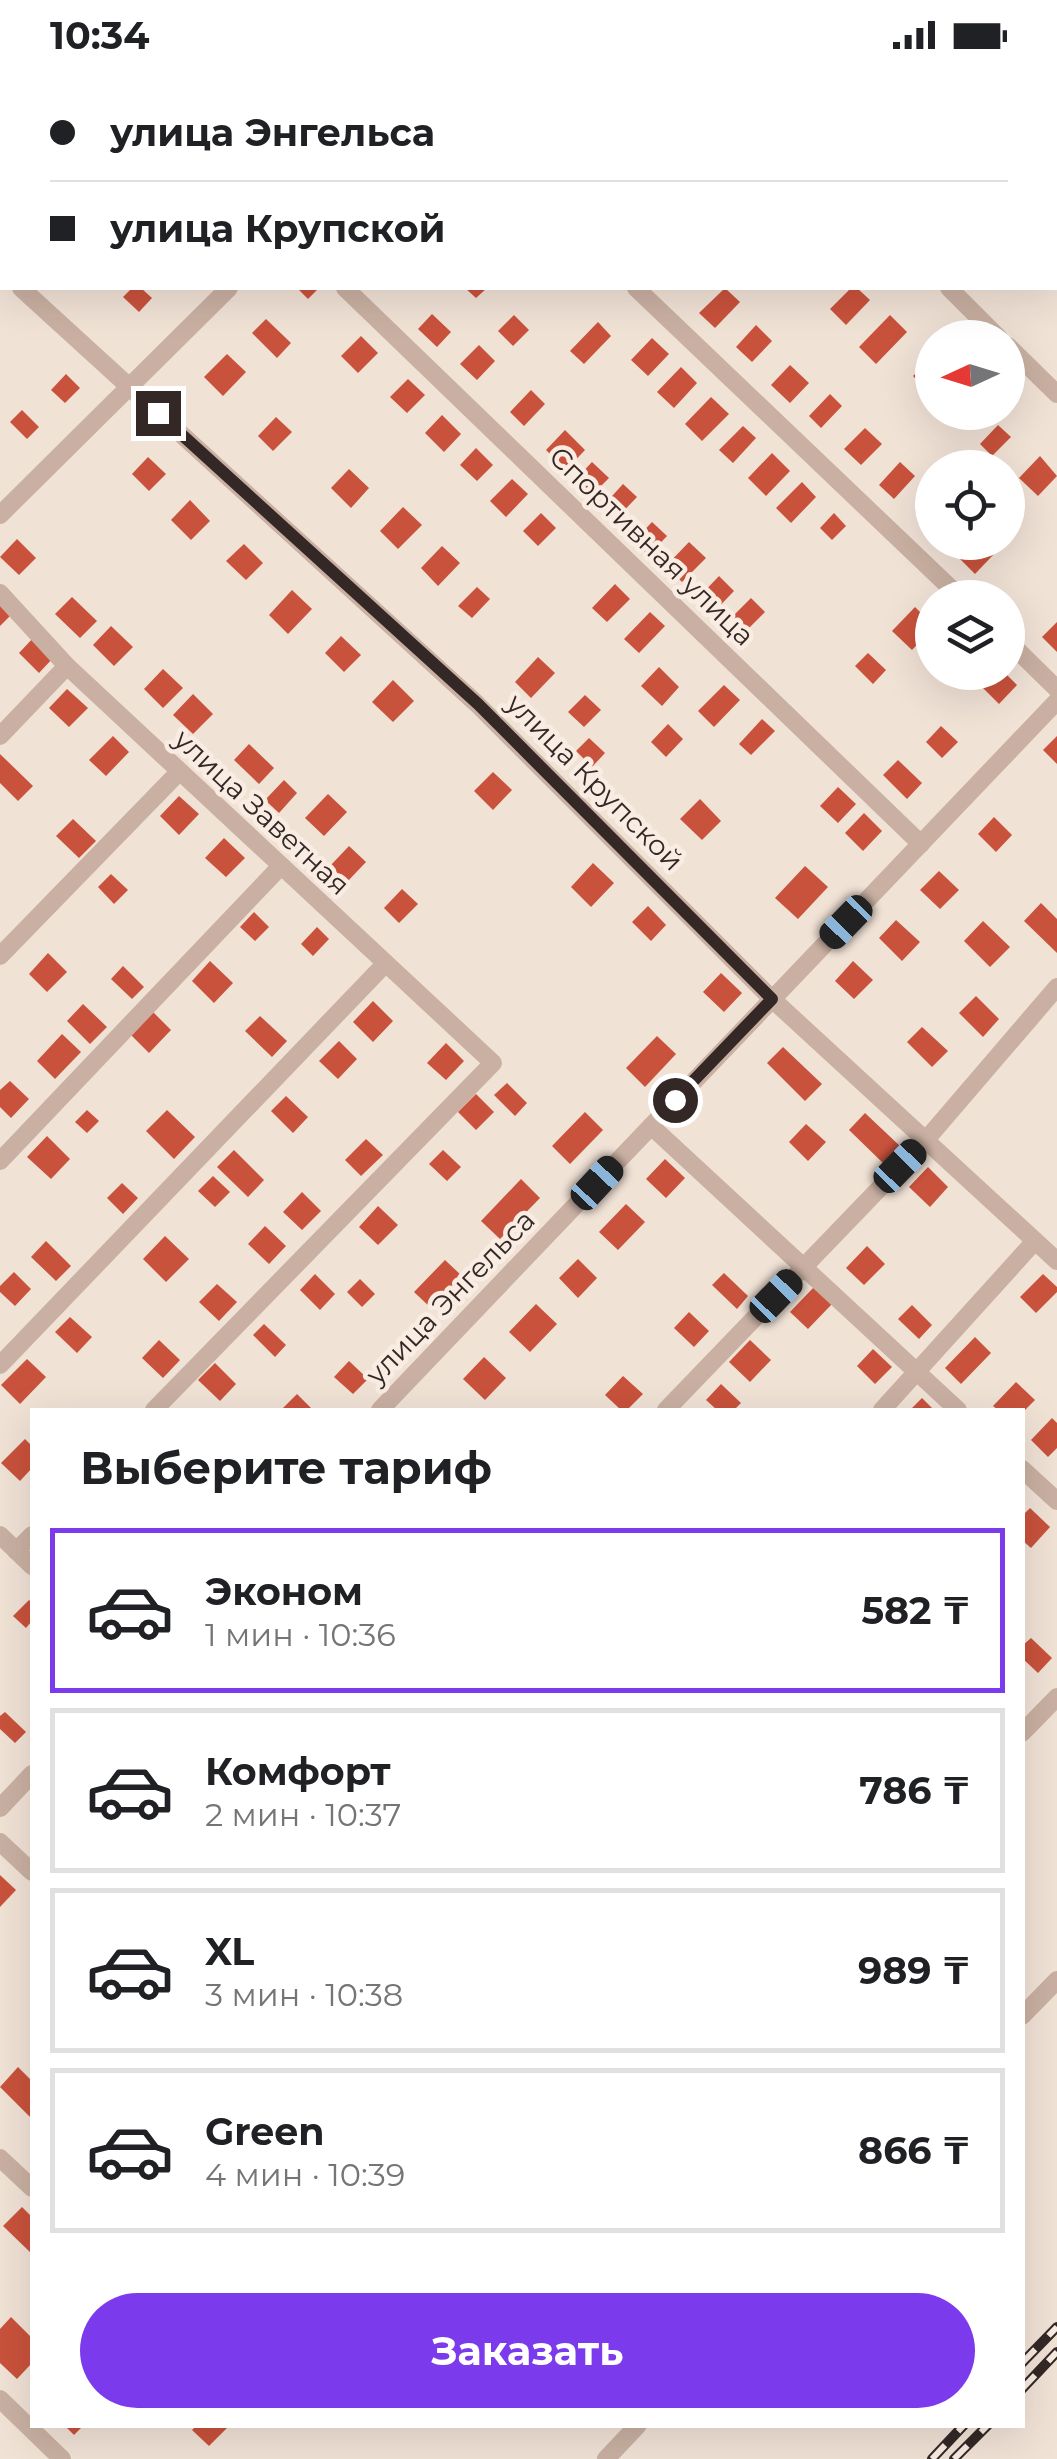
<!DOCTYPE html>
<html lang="ru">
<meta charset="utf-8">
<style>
:root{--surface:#fff;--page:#f2f2f2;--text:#202124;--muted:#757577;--line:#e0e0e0;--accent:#7c3aed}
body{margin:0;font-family:Montserrat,sans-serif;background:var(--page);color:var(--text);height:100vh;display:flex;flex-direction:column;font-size:38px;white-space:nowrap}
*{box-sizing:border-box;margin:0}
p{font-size:32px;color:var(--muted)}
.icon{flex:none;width:55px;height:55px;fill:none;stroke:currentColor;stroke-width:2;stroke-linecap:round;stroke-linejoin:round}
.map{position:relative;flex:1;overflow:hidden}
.details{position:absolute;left:30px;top:1338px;width:995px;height:1020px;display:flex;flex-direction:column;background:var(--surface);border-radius:0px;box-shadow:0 10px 40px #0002}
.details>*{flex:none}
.banner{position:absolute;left:0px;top:0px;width:1058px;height:220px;box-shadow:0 10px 40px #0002;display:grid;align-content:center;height:220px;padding:0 50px;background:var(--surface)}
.needle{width:65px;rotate:266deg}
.tools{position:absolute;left:915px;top:250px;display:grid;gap:20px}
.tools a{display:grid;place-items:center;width:110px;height:110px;border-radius:50%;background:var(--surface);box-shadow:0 10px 40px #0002;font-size:50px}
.end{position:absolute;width:45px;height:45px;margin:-22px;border:12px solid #332825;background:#fff;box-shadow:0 0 0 5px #fff}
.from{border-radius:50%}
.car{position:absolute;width:30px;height:60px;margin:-30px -15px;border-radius:12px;box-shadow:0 0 8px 2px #0007;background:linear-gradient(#222 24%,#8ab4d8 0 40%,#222 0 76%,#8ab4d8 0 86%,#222 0)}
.banner b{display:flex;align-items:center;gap:35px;height:95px;font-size:38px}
.banner b+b{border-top:2px solid var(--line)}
.banner i{width:25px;height:25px;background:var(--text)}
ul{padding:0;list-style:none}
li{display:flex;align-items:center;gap:30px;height:165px;margin:0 20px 15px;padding:0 30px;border:5px solid var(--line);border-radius:0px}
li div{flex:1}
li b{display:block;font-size:38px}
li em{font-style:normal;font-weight:700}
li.current{border-color:var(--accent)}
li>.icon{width:90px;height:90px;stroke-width:1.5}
h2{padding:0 50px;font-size:45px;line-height:120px}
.action{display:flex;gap:20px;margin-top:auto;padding:20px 50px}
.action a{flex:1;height:115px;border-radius:60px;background:var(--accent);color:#fff;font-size:40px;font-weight:700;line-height:115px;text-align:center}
.status{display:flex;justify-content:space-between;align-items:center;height:70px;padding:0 50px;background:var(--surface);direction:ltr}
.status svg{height:28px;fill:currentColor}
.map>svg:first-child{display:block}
.building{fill:#c9523c}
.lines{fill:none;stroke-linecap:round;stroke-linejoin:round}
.minor{stroke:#c9b0a2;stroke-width:18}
.rail-casing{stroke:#332825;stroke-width:10}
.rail{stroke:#f9ece2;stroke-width:6;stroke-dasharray:19;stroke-linecap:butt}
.route{stroke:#332825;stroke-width:12}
.labels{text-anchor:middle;stroke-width:9;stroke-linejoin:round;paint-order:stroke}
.street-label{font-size:28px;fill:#332825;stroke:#f9ece2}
</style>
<div class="status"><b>10:34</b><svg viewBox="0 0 49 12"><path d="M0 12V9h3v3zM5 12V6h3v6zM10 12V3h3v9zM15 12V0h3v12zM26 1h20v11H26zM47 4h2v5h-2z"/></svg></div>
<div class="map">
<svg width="1057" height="2389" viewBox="0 0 1057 2389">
<rect width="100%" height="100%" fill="#f1e2d6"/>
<g class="building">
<path d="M132 218H141L152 228 139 242 123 227Z"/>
<path d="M297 218H319L308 229Z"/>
<path d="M465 218H487L476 228Z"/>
<path d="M725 218 740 232 715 258 699 243Z"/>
<path d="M851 218H857L870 230 846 255 830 239Z"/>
<path d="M432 244 451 262 437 277 418 259Z"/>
<path d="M514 245 529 260 513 276 498 261Z"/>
<path d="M890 245 907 262 876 294 859 277Z"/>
<path d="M266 249 291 273 277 288 252 263Z"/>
<path d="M598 252 611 266 584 294 570 281Z"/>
<path d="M756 255 772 271 752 292 736 277Z"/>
<path d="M361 266 378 283 358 303 341 286Z"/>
<path d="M652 268 669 284 648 306 631 290Z"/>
<path d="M479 275 495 291 477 310 460 294Z"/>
<path d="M227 284 246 302 223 326 204 307Z"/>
<path d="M930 289 932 291V326L913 306Z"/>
<path d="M790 295 809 313 790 333 771 315Z"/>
<path d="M681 297 697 313 674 338 657 322Z"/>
<path d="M66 304 80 318 65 333 51 320Z"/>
<path d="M408 309 425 325 407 343 390 327Z"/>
<path d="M531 320 545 334 524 356 510 342Z"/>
<path d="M830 324 842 336 821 358 809 346Z"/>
<path d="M711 327 729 344 702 371 685 354Z"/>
<path d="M22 340 39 357 27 369 10 352Z"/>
<path d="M947 342H976L962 357Z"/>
<path d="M442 345 461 364 444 382 425 363Z"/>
<path d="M276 347 292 362 273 381 258 366Z"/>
<path d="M998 355 1011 367 992 386 980 374Z"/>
<path d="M743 356 756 368 733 393 719 380Z"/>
<path d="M865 358 882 374 861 395 844 379Z"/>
<path d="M565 360 585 380 566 400 546 380Z"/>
<path d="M476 378 493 395 477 411 460 395Z"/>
<path d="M772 383 790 401 766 426 748 408Z"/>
<path d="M1040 386 1057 406 1038 426 1019 408Z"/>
<path d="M148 387 166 404 149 421 132 404Z"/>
<path d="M592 392 609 408 590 427 574 411Z"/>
<path d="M900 392 915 406 894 429 879 415Z"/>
<path d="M349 399 369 418 351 438 331 418Z"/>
<path d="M512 409 528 424 506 447 490 431Z"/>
<path d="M802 412 816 427 791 453 776 438Z"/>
<path d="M623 414 637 427 616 449 603 436Z"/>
<path d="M190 430 210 451 191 470 171 450Z"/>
<path d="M932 436V465L918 451Z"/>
<path d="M403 437 422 455 398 479 380 461Z"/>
<path d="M541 443 556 458 538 476 523 461Z"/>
<path d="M834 443 846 456 832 470 820 458Z"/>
<path d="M652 452 667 466 648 486 633 472Z"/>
<path d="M17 469 36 488 19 505 0 487Z"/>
<path d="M689 472 706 488 682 512 666 496Z"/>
<path d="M971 472H986L996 482 975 504 957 486Z"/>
<path d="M244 474 263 493 246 510 226 491Z"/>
<path d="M442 476 460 493 438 516 421 498Z"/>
<path d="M719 506 734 521 713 543 698 528Z"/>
<path d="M615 514 630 529 607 552 592 538Z"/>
<path d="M477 517 490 529 472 548 458 536Z"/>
<path d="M292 520 312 539 288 564 269 545Z"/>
<path d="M72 527 97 551 80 568 55 544Z"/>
<path d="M751 528 765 542 740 567 726 553Z"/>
<path d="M0 533 15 541 0 556Z"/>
<path d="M915 537 932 554V559L912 580 892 561Z"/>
<path d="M650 542 665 556 639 583 624 569Z"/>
<path d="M1057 552V582L1042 567Z"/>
<path d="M111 556 133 577 114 596 93 575Z"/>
<path d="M341 566 361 585 344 602 325 583Z"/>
<path d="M34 567 54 587 39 603 19 583Z"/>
<path d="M868 583 886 600 873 614 855 596Z"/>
<path d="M538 587 555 603 531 628 515 612Z"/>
<path d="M659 597 679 617 662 636 641 616Z"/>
<path d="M163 599 183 618 163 638 144 619Z"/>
<path d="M998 602H1004L1017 615 999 634 983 618Z"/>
<path d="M393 610 414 631 393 652 372 632Z"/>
<path d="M724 615 740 630 714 657 698 641Z"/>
<path d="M67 619 88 638 69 657 49 638Z"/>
<path d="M193 624 213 644 193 664 173 645Z"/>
<path d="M585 625 601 640 584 657 568 642Z"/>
<path d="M762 649 775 661 751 685 739 674Z"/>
<path d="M668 654 683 669 666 687 651 672Z"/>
<path d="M941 656 958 672 942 688 926 672Z"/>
<path d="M113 666 129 682 106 706 89 690Z"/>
<path d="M1057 666V694L1043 680Z"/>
<path d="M589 668 605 683 592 697 576 681Z"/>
<path d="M249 674 274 698 259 714 234 690Z"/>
<path d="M0 684 33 716 18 731 0 713Z"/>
<path d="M898 690 922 713 907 729 883 705Z"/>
<path d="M493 702 512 720 493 740 474 721Z"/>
<path d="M284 710 297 723 279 743 265 730Z"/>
<path d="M838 717 856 734 838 753 820 736Z"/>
<path d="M328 724 347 742 324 766 305 748Z"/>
<path d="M179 726 199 744 179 765 160 746Z"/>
<path d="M700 729 721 751 702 770 680 749Z"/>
<path d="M864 743 882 761 863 781 845 763Z"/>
<path d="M994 747 1012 765 996 782 978 764Z"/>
<path d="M73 749 96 771 79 788 56 766Z"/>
<path d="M224 768 245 788 226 807 205 788Z"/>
<path d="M349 776 366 792 347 812 330 796Z"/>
<path d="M593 793 614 813 591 837 571 817Z"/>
<path d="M805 796 828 817 798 849 775 828Z"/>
<path d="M939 801 959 820 940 839 920 820Z"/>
<path d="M111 804 128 820 114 834 98 817Z"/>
<path d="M402 819 418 834 399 853 384 838Z"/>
<path d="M1041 833 1057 849V883L1024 851Z"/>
<path d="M648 836 666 855 651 871 632 852Z"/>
<path d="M254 842 269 857 255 871 240 857Z"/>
<path d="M896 850 920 872 902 891 879 868Z"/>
<path d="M983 851 1010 877 990 897 964 871Z"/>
<path d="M317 857 329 869 313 886 301 874Z"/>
<path d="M48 883 67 902 47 922 29 904Z"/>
<path d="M210 891 233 913 214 933 192 911Z"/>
<path d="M853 891 873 910 854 929 835 911Z"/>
<path d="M123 896 144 917 132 929 111 909Z"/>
<path d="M721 903 742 923 724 942 703 922Z"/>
<path d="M976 926 999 949 983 967 959 943Z"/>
<path d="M373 931 393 951 373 972 353 952Z"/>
<path d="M83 934 107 957 90 974 67 951Z"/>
<path d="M153 942 171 960 149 983 131 965Z"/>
<path d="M260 946 287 971 272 987 245 961Z"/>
<path d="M922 957 948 981 932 997 907 972Z"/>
<path d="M62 964 81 982 55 1009 37 991Z"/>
<path d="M657 966 676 984 645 1017 626 998Z"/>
<path d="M339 971 357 989 338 1009 319 991Z"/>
<path d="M446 973 464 991 446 1010 427 993Z"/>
<path d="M783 977 822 1014 805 1031 767 993Z"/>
<path d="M10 1011 29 1029 11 1048 0 1037V1020Z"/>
<path d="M507 1013 527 1033 515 1046 494 1025Z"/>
<path d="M476 1024 494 1042 476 1060 458 1042Z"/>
<path d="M286 1026 308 1047 293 1063 271 1041Z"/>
<path d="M87 1040 99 1051 87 1063 75 1052Z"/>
<path d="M167 1040 195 1067 174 1089 146 1061Z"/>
<path d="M585 1042 603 1060 570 1094 552 1076Z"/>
<path d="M865 1043 901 1077 884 1094 849 1060Z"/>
<path d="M806 1054 826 1072 808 1091 789 1072Z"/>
<path d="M47 1066 70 1089 51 1109 27 1087Z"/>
<path d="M366 1069 383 1085 361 1106 345 1090Z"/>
<path d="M234 1080 264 1110 248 1127 217 1097Z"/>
<path d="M443 1080 461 1097 447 1111 429 1094Z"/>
<path d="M665 1089 685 1108 666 1128 646 1109Z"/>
<path d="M928 1097 948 1117 930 1137 909 1117Z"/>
<path d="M213 1106 230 1122 215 1137 198 1121Z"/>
<path d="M521 1109 540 1128 500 1169 481 1151Z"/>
<path d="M122 1113 138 1128 123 1144 107 1128Z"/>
<path d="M302 1122 321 1141 302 1160 283 1142Z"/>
<path d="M626 1134 645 1152 618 1180 599 1162Z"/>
<path d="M378 1136 398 1155 378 1175 359 1157Z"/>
<path d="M265 1156 286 1176 269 1194 248 1174Z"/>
<path d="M165 1166 189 1189 166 1212 143 1189Z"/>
<path d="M46 1171 71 1196 56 1211 31 1187Z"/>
<path d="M867 1176 885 1194 864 1215 846 1198Z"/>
<path d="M578 1189 597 1208 578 1228 559 1208Z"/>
<path d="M445 1190 462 1206 431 1238 414 1222Z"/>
<path d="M14 1202 31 1219 15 1236 0 1222V1216Z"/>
<path d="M724 1203 748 1226 737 1239 712 1215Z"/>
<path d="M315 1204 335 1224 320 1240 300 1220Z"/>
<path d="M1043 1204 1057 1217V1222L1036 1243 1020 1227Z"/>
<path d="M360 1209 375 1224 362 1237 347 1222Z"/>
<path d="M217 1214 237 1232 219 1251 199 1232Z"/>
<path d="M814 1217 832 1234 808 1259 790 1242Z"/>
<path d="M536 1234 557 1254 530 1282 509 1262Z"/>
<path d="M912 1235 932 1255 919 1269 898 1249Z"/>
<path d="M689 1242 709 1261 694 1277 674 1258Z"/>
<path d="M70 1247 92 1267 77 1283 55 1262Z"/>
<path d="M264 1254 286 1275 275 1287 253 1265Z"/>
<path d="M975 1267 991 1283 961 1314 945 1298Z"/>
<path d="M159 1270 180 1290 163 1308 142 1288Z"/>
<path d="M750 1270 771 1290 750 1312 729 1292Z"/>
<path d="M873 1279 892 1297 875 1314 857 1296Z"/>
<path d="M484 1287 506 1308 485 1330 463 1309Z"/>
<path d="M27 1289 46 1307 20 1334 1 1315Z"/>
<path d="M349 1291 368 1309 353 1324 334 1307Z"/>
<path d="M215 1293 236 1314 220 1331 198 1310Z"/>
<path d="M623 1306 643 1324 627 1340H621L605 1325Z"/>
<path d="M1016 1312 1035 1330 1025 1340H998L993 1336Z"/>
<path d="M721 1314 741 1333 734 1340H717L706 1330Z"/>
<path d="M297 1324 313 1340H281Z"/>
<path d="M922 1328 934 1340H910Z"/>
<path d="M1052 1348 1057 1353V1378L1048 1387 1031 1370Z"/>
<path d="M25 1369 32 1376V1398L20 1411 1 1393Z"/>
<path d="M1030 1438 1050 1457 1031 1478 1022 1470V1446Z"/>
<path d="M29 1530 32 1533V1551L26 1558 13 1546Z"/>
<path d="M1031 1568 1052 1588 1038 1603 1022 1588V1576Z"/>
<path d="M5 1642 26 1662 15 1673 0 1659V1646Z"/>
<path d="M0 1805 16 1820 0 1837Z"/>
<path d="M18 1997 32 2011V2049L0 2017Z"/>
<path d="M22 2137 32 2147V2184L3 2156Z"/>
<path d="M11 2247 32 2268V2293L17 2309 0 2293V2259Z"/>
<path d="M64 2355H84L74 2365Z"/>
<path d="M197 2355H230L209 2376 192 2360Z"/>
</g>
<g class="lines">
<g class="minor">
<path d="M729 0 731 2"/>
<path d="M838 0 841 2"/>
<path d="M103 2 106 0"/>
<path d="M446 2 449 0"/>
<path d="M1055 35 1057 33"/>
<path d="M0 113 2 110"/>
<path d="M0 198 2 201"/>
<path d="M1055 208 1057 210"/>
<path d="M21 218 477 634 772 929 1057 1191"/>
<path d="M345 218 921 774"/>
<path d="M636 218 961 528"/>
<path d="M949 218 999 268"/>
<path d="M1008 276 1057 324"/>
<path d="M0 445 229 218"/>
<path d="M0 523 67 596 493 993 154 1340"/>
<path d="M1008 571 1057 619"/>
<path d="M0 666 67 596"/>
<path d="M0 886 179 702"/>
<path d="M651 1056 958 1340"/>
<path d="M0 1091 280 797"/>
<path d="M0 1295 384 895"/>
<path d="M380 1340 1057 631"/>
<path d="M666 1340 925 1071 1057 917"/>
<path d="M882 1340 1035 1171"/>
<path d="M1022 1399 1057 1431"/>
<path d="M0 1465 32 1496"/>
<path d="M16 1481 32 1465"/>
<path d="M1022 1663 1057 1627"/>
<path d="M0 1738 32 1704"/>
<path d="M0 1772 32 1802"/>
<path d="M1022 1946 1057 1910"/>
<path d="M0 2088 32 2118"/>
<path d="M0 2329 62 2389"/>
<path d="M606 2389 638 2355"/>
</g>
<defs>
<g id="rail">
<path d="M1022 2293 1057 2257"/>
<path d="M1022 2319 1057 2282"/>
<path d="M932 2389 964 2355"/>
<path d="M954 2389 988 2355"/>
</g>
</defs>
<use href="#rail" class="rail-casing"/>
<use href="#rail" class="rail"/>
</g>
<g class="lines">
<path class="route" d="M158 343 478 634 772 929 675 1030"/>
</g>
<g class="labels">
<g class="street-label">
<text transform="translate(652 476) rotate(44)" y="10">Спортивная улица</text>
<text transform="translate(595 712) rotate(45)" y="10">улица Крупской</text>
<text transform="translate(262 742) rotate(43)" y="10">улица Заветная</text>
<text transform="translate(450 1227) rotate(-46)" y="10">улица Энгельса</text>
</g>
</g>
</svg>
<div class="tools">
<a><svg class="needle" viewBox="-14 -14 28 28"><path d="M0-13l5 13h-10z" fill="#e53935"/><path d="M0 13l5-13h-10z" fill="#757577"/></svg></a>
<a><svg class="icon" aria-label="locate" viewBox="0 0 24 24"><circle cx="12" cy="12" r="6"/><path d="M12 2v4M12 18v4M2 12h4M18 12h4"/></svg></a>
<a><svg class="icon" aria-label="layers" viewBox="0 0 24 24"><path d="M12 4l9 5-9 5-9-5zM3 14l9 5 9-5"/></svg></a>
</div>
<i class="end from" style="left:675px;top:1030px"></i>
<i class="end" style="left:158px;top:343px"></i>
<i class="car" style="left:846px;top:852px;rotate:224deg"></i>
<i class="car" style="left:900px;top:1096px;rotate:44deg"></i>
<i class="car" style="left:597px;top:1113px;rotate:43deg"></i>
<i class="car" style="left:776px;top:1226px;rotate:44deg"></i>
<div class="banner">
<b><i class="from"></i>улица Энгельса</b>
<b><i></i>улица Крупской</b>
</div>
<section class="details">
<h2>Выберите тариф</h2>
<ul>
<li class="current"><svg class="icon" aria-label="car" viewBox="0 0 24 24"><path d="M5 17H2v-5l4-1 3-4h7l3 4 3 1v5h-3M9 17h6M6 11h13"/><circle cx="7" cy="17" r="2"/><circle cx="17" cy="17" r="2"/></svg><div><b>Эконом</b><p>1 мин · 10:36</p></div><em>582 ₸</em></li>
<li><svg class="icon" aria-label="car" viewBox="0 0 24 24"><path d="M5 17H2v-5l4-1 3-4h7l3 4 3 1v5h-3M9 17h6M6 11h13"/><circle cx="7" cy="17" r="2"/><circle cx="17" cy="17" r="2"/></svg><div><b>Комфорт</b><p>2 мин · 10:37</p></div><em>786 ₸</em></li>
<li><svg class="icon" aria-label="car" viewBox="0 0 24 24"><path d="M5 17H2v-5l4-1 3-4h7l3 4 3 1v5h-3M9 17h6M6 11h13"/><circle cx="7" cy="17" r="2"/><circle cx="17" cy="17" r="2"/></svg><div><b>XL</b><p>3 мин · 10:38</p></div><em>989 ₸</em></li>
<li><svg class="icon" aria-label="car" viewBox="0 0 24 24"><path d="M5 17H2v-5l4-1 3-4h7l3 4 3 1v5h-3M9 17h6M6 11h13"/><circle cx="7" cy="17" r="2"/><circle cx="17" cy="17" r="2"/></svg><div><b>Green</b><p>4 мин · 10:39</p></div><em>866 ₸</em></li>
</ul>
<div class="action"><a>Заказать</a></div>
</section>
</div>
